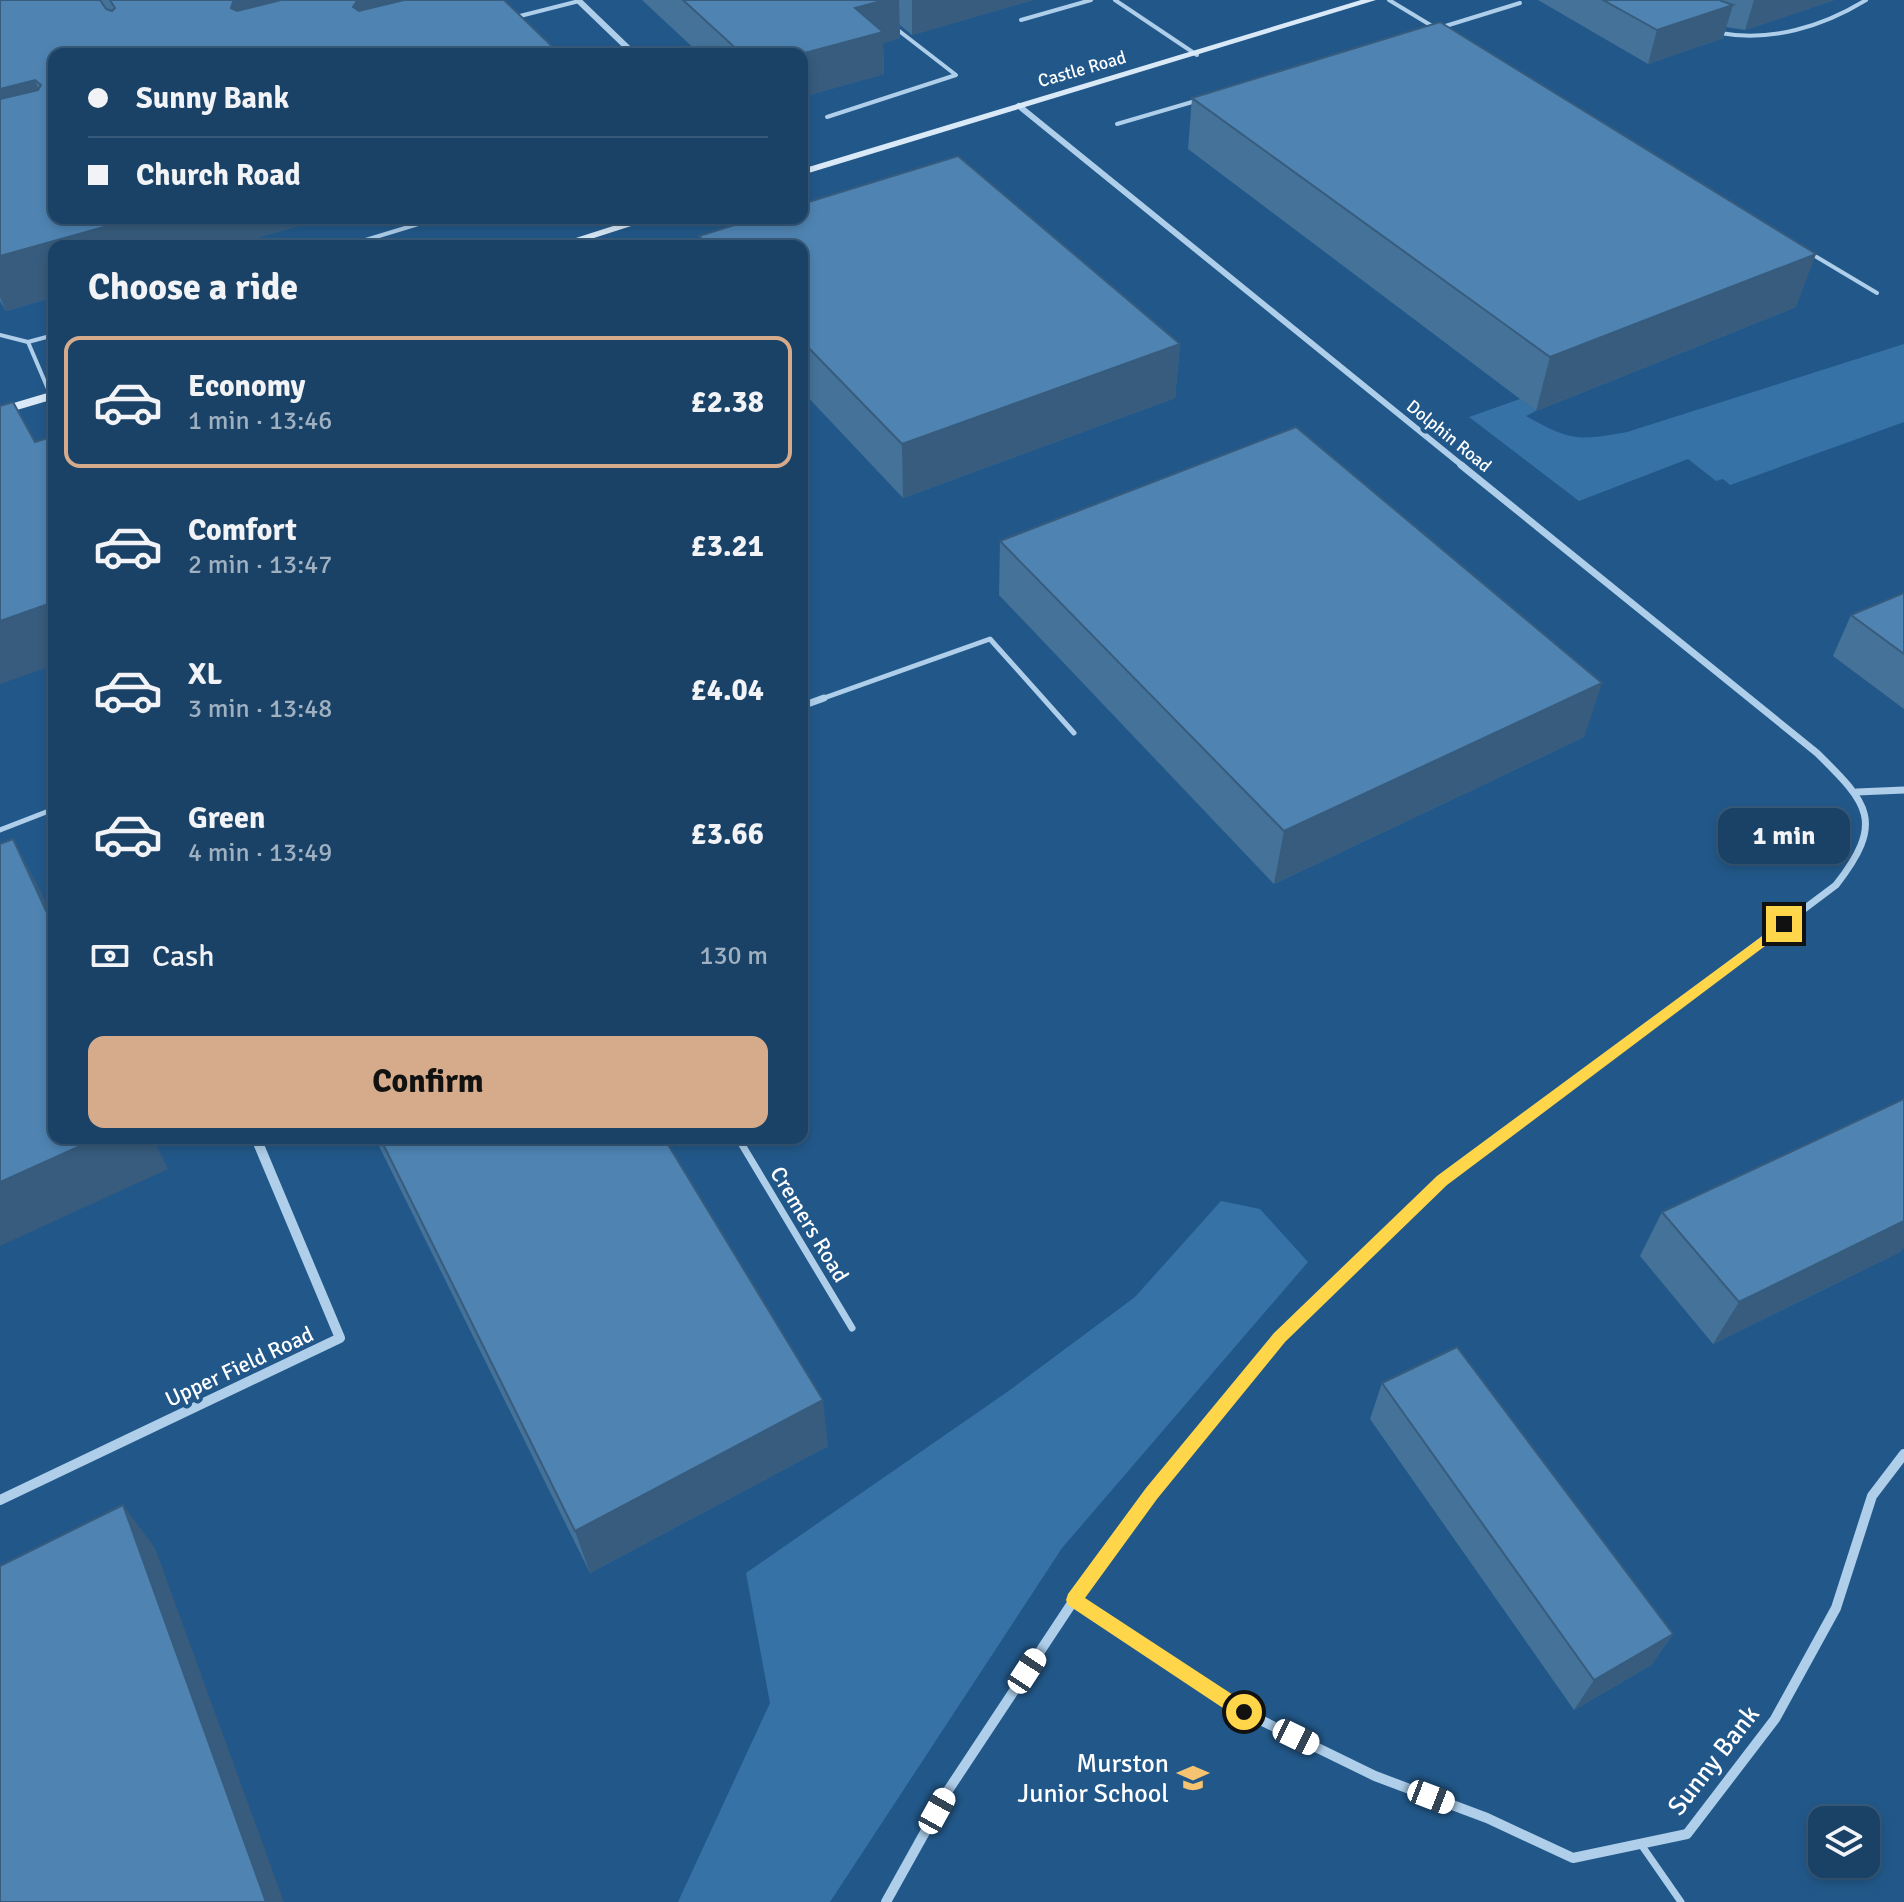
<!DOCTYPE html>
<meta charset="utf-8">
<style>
:root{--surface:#1a4267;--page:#274d70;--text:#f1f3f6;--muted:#9fb0c0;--line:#385b7b;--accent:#d6ab8b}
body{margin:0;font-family:Signika,sans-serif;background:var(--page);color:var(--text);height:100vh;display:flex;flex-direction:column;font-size:30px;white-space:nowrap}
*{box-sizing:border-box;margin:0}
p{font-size:26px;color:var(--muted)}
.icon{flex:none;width:44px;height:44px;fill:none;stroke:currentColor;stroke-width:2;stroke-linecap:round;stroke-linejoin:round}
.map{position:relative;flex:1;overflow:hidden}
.panel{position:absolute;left:48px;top:240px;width:760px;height:904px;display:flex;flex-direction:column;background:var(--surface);border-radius:16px;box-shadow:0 4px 12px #0003,0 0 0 2px var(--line)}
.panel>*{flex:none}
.top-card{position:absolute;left:48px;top:48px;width:760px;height:176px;border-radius:16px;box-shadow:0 4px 12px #0003,0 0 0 2px var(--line);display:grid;align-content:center;height:176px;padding:0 40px;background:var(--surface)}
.tools{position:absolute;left:1808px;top:1806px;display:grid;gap:16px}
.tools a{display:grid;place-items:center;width:72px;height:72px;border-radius:16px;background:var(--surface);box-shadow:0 4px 12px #0003,0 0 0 2px var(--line);font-size:40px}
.end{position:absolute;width:36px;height:36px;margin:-18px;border:10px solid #ffd54a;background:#111;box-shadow:0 0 0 4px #111}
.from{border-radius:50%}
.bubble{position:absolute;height:56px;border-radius:16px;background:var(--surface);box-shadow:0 4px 12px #0003,0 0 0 2px var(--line);font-size:26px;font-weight:800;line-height:56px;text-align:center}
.car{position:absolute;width:24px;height:48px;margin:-24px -12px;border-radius:10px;box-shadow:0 0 6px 2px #0007;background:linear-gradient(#fff 24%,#345 0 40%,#fff 0 76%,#345 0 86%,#fff 0)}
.top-card b{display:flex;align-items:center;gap:28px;height:76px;font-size:30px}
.top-card b+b{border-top:2px solid var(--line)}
.top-card i{width:20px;height:20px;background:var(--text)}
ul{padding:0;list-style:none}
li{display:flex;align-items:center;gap:24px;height:132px;margin:0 16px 12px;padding:0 24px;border:4px solid transparent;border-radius:16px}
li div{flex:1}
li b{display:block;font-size:30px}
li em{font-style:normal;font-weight:800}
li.selected{border-color:var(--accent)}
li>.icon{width:72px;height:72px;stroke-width:1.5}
h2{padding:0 40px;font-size:36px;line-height:96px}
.pay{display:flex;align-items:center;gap:20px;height:88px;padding:0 40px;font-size:30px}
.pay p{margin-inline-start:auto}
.cta{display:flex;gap:16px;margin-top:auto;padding:16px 40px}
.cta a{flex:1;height:92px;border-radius:16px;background:var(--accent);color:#111;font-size:32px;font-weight:800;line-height:92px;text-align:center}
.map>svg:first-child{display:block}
.green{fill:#3672a6}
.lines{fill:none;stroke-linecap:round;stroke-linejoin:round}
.service-far2{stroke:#aeceea;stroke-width:4}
.service-far1{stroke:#aeceea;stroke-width:5}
.service{stroke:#aeceea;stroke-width:7}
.minor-far2{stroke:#aeceea;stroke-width:6}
.minor-far1{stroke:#aeceea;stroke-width:7}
.minor{stroke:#aeceea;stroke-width:10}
.secondary{fill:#d9e9f8;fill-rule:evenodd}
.wall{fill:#447299}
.shaded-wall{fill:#375c7d}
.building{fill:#4f84b2;stroke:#375c7d;stroke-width:2}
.route{fill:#ffd54a}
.labels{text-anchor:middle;stroke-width:8;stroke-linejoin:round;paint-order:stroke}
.far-street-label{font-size:18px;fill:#fff;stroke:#225889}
.street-label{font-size:22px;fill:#fff;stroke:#225889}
.near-street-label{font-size:26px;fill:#fff;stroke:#225889}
.near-poi-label{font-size:26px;fill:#fff;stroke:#225889;text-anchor:end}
</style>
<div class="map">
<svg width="1904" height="1902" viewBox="0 0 1904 1902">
<rect width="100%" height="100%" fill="#225889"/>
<g class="green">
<path d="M1904 344V422L1730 485 1723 479 1716 481 1688 459 1579 501 1469 417 1520 399 1536 411 1526 416C1571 441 1577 441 1627 432Z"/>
<path d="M1221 1201 1260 1209 1308 1262 1062 1548 830 1902H678L770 1703 746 1573 1010 1390 1135 1297Z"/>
</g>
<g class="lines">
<g class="service-far2">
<path d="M1115 0 1197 55"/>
<path d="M1389 0 1437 29"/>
<path d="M516 17 579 1"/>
<path d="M1021 20 1091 0"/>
<path d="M1439 28 1520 3"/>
<path d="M1720 33C1771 42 1822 27 1866 0"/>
<path d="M827 117 956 75 894 27"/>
<path d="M1117 124 1199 100"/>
<path d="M346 246 438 218"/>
<path d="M1810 253 1877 293"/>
<path d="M0 335 28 342"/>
<path d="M51 396 28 342 54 335"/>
</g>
<g class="service-far1">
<path d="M824 698 990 639 1074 733"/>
<path d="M0 830 54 809"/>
</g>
<g class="service">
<path d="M738 1138 852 1328"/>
<path d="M1640 1843 1681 1902"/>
</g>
<g class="minor-far2">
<path d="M578 0 634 54"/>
<path d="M1019 106 1464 467"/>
</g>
<g class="minor-far1">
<path d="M1461 465 1817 753C1869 804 1885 822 1836 885L1571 1084"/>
<path d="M802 706 824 698"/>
<path d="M1857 792 1904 790"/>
</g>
<g class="minor">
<path d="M0 1500 340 1338 256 1138"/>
<path d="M1074 1600 1244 1712 1375 1776 1487 1818 1573 1858 1687 1834 1775 1719 1836 1608 1872 1496 1904 1454"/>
<path d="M886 1902 949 1789 1074 1600 1152 1493 1279 1337 1442 1181 1574 1082"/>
</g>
<g class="secondary">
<path d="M1361 0H1376L802 175V169Z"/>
<path d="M638 218H656L569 246H551Z"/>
<path d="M54 391V399L0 415V407Z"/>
</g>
</g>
<g class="wall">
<path d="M0 0H504L54 218H325L229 246H54V297L6 311 0 301Z"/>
<path d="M642 0H1033L912 35 900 25V38L883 43 884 74 802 97V54H700Z"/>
<path d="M1538 0H1834L1745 30 1726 27 1723 38 1648 64Z"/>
<path d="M1192 98 1796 307 1536 411 1188 149Z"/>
<path d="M958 156 1180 344 1175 398 903 498 802 391V246H700L699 236 757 218H802V204Z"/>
<path d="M1000 541 1584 737 1274 884 999 595Z"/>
<path d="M1904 593V709L1833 656 1851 615Z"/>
<path d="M1904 1099V1247L1900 1252 1713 1344 1640 1256 1662 1212Z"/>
<path d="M375 1138H664L828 1446 590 1573Z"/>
<path d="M1382 1383 1673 1634 1651 1665 1574 1710 1370 1419Z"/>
</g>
<g class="shaded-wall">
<path d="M242 0H481L246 50 231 8 233 2Z"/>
<path d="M885 0H899L900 38 883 43 884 74 802 97V54L855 8Z"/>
<path d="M912 0H1033L912 35Z"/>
<path d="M1754 0H1834L1745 30Z"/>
<path d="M1733 5 1723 38 1648 64 1657 30Z"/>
<path d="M35 80 53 129 0 143V89Z"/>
<path d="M136 218H325L229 246H54V297L6 311 0 297V256Z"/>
<path d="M1816 254 1796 307 1536 411 1550 357Z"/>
<path d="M1180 344 1175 398 903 498 902 444Z"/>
<path d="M54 602V665L0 684V621Z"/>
<path d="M1602 683 1584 737 1274 884 1284 831Z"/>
<path d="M13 839 41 892 54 920V928Z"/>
<path d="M98 1138H153L168 1169 0 1246V1182Z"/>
<path d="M1904 1221V1247L1900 1252 1713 1344 1739 1302Z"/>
<path d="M823 1400 828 1446 590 1573 575 1531Z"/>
<path d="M123 1505 155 1548 284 1902H266Z"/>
<path d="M1673 1634 1651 1665 1574 1710 1594 1680Z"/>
</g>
<g class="building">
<path d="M0 0H100L106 9 112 11 115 8 110 0H242L233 2 231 8 237 11 281 0H363L357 1 353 7 359 11 404 0H504L560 54H54V218H136L0 256V99L38 90 41 85 35 80 0 89Z"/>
<path d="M683 0H885L855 8 883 32 801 54H742Z"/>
<path d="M1603 0H1719L1733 5 1657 30Z"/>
<path d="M1440 22 1816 254 1550 357 1192 98Z"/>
<path d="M958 156 1180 344 902 444 802 341V246H709L699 236 757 218H802V204Z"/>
<path d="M13 402 35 442 54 436V602L0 621V406Z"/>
<path d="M1296 427 1602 683 1284 831 1000 541Z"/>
<path d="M1904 593V654L1851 615Z"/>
<path d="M13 839 54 928V1138H98L0 1182V844Z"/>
<path d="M1904 1099V1221L1739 1302 1662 1212Z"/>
<path d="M380 1138H664L823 1400 575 1531Z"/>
<path d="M1457 1347 1673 1634 1594 1680 1382 1383Z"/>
<path d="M123 1505 266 1902H0V1566Z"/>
</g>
<path class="route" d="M1784 920 1791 924 1789 928 1447 1185 1285 1342 1157 1499 1085 1598 1250 1706 1252 1712 1250 1718 1244 1720 1238 1718 1068 1605 1066 1600 1068 1594 1146 1488 1274 1333 1437 1176Z"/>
<defs>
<symbol id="school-bare" viewBox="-9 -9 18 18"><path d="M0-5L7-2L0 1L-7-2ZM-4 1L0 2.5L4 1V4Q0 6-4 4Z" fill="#f6c470" stroke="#225889" stroke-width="2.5" paint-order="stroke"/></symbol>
</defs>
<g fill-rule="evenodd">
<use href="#school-bare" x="1171" y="1756" width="44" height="44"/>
</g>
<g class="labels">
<g class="far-street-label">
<text transform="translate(1082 69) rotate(-16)" y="6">Castle Road</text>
<text transform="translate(1449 436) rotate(39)" y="6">Dolphin Road</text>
</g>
<g class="street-label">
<text transform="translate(810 1224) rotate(59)" y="8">Cremers Road</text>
<text transform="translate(239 1366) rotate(-25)" y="8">Upper Field Road</text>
</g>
<g class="near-street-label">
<text transform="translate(1713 1760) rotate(-52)" y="9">Sunny Bank</text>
</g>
<g class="near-poi-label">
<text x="1169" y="1772">Murston<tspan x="1169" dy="30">Junior School</tspan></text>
</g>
</g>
</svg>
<div class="tools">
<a><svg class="icon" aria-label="layers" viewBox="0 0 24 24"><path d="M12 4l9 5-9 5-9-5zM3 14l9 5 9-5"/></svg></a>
</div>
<i class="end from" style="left:1244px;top:1712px"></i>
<i class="end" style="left:1784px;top:924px"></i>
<div class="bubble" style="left:1718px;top:808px;width:132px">1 min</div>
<i class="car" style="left:1027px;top:1671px;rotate:33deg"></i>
<i class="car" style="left:1296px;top:1737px;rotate:116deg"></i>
<i class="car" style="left:1431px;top:1797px;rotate:111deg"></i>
<i class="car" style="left:937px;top:1811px;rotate:29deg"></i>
<div class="top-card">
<b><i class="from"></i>Sunny Bank</b>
<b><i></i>Church Road</b>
</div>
<section class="panel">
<h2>Choose a ride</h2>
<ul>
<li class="selected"><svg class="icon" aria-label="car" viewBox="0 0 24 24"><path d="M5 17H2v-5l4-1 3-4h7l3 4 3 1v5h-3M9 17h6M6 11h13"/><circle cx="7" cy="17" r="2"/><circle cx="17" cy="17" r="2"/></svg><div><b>Economy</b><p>1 min · 13:46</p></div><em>£2.38</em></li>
<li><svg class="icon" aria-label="car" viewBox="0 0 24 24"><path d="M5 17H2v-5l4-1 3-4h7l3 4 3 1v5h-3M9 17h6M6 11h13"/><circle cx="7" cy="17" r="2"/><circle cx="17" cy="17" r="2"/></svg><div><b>Comfort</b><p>2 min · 13:47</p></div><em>£3.21</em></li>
<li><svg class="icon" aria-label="car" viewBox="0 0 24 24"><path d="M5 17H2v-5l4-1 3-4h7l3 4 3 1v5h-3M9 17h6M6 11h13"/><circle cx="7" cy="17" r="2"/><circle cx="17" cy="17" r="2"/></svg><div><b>XL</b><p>3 min · 13:48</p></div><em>£4.04</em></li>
<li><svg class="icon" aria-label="car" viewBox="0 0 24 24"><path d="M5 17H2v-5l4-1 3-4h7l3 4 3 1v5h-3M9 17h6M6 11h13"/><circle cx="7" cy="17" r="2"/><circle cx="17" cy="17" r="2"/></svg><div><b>Green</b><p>4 min · 13:49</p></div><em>£3.66</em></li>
</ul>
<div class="pay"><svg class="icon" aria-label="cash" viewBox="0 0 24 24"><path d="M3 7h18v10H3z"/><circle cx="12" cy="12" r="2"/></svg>Cash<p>130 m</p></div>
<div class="cta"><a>Confirm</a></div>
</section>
</div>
